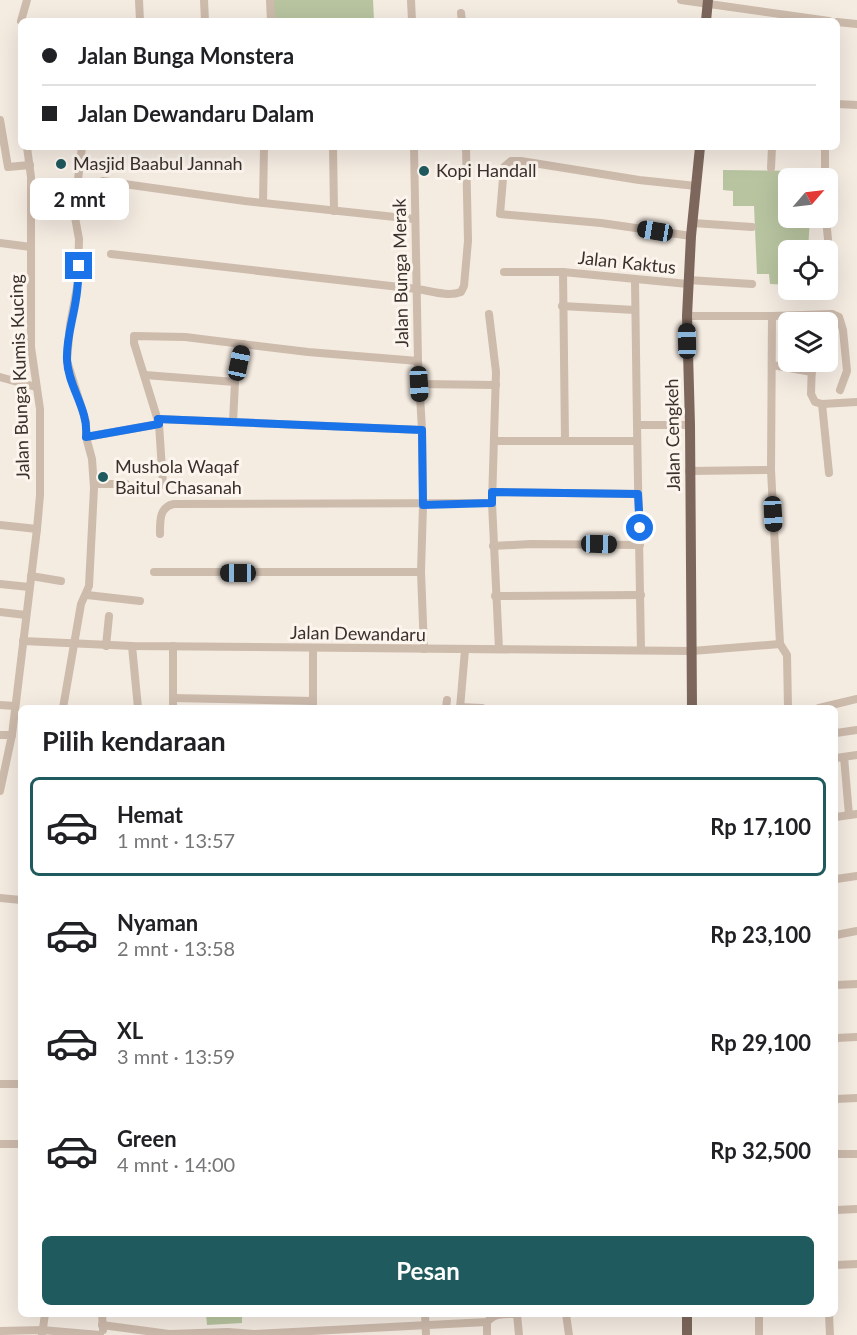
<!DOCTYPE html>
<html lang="id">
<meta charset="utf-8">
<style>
:root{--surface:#fff;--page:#f2f2f2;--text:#202124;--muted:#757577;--line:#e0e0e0;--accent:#1f5a5e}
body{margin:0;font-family:Lato,sans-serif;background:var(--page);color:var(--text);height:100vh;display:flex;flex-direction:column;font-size:22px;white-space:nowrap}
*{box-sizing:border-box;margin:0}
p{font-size:20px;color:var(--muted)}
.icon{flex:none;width:33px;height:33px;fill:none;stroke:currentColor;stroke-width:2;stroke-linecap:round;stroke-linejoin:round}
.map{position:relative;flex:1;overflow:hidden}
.side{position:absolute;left:18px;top:705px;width:820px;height:612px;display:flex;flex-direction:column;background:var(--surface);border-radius:9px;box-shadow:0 6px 24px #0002}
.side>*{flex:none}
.top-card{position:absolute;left:18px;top:18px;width:822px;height:132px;border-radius:9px;box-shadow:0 6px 24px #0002;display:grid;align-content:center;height:132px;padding:0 24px;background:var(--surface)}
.needle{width:39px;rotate:62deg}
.fabs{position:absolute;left:778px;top:168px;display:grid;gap:12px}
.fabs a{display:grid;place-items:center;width:60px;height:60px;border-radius:9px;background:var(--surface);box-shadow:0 6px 24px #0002;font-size:30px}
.end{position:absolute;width:27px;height:27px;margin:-14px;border:8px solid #1a73e8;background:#fff;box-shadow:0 0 0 3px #fff}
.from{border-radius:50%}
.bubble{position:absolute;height:42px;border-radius:9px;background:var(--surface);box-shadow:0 6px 24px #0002;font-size:20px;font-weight:700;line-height:42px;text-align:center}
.car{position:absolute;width:18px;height:36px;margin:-18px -9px;border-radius:8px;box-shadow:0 0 4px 2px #0007;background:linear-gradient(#222 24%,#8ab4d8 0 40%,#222 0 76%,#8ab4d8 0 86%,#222 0)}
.top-card b{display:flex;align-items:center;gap:21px;height:57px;font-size:22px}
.top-card b+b{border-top:2px solid var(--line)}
.top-card i{width:15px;height:15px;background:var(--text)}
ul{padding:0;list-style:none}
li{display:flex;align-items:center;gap:18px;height:99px;margin:0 12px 9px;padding:0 12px;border:3px solid transparent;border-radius:9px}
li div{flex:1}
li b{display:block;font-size:22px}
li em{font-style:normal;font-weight:700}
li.active{border-color:var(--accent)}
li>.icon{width:54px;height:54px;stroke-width:1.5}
h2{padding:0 24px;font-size:27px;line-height:72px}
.action{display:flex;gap:12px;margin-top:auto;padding:12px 24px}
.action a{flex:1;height:69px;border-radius:9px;background:var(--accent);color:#fff;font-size:24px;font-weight:700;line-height:69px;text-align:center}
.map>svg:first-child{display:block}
.green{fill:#b8c4a0}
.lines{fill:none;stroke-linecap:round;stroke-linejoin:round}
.minor{stroke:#cdbbac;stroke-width:8}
.major{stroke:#7d675c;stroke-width:10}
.route{stroke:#1a73e8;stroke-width:8}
.poi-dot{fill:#1f5a5e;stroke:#fbf5ee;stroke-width:2}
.labels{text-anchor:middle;stroke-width:6;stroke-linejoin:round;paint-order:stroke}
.poi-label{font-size:18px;fill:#3b302b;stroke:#fbf5ee;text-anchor:start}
.street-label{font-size:18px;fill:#3b302b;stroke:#fbf5ee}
</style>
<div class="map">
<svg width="857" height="1335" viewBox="0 0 857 1335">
<rect width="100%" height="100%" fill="#f4ebe1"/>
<g class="green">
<path d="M267 0H373L374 21H268Z"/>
<path d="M723 170 803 171V178H789V218H810L808 250H789V285L770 284 769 274H757L754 206H733V191L723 190Z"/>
<path d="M206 1314H242V1323L207 1325Z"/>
</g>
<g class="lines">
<g class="minor">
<path d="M139 0 140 21"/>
<path d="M204 0 205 21"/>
<path d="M270 0 271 21"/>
<path d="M411 0 412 21"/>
<path d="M681 0 829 21"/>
<path d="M461 13 462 21"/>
<path d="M21 21 27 0"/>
<path d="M837 22 857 24"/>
<path d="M837 104 857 105"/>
<path d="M0 120 8 167 30 165"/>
<path d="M333 147 334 211"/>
<path d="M414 147 418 361 422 430 423 505 421 572 424 649"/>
<path d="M825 147V178"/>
<path d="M771 168 772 147"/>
<path d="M103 181 245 201 414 219"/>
<path d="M263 203 264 147"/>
<path d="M826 218 830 261"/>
<path d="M693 223 752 227"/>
<path d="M691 236 601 223 500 214 504 167 511 161H521L639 180 696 186"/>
<path d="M0 243 31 247"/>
<path d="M111 254 417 289C431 291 448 297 461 292L464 286 468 241 466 147"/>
<path d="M504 272H563L688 284"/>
<path d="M563 272 565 441"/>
<path d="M635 280 637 425"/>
<path d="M688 280 752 284"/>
<path d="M562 306 635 310"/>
<path d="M489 314 496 372 492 503 499 649"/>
<path d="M687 316H772L771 470 780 644 787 655 788 708"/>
<path d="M772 316 832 314 839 317 843 330 847 371 840 390"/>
<path d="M812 362 811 394 815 402 822 404 857 402"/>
<path d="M772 365 812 372"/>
<path d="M145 375 235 382"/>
<path d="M0 377 36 387"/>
<path d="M419 384 496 385"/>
<path d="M822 404 829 473"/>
<path d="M158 419 422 430"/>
<path d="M233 422 235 382 243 344"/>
<path d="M86 437 159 424"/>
<path d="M494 441H637"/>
<path d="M689 471 771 470"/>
<path d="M94 484H126"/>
<path d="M163 485 159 424 134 343V336L185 337 308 352 418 361"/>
<path d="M492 492 638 494"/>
<path d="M0 525 37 529"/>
<path d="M160 534C160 521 159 507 174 504L492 503"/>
<path d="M493 546 531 544 640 545"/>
<path d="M154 572H421"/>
<path d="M31 576 61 581"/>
<path d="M0 584 29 587"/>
<path d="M87 595 140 601"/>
<path d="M495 596 641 595"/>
<path d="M0 612 26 615"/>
<path d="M23 641 132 646 692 651 780 644"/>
<path d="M106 646 109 616"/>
<path d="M132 646 138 708"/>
<path d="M173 646V708"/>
<path d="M641 650 637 425H690"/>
<path d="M173 698 313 701"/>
<path d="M0 705 15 706"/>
<path d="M460 707 482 708"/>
<path d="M63 708 81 604 89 586 94 488 92 459 86 437V422L67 361 70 325 78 282 79 239 74 212 82 147"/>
<path d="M313 708V648"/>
<path d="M446 708 447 700"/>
<path d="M460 708 465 650"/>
<path d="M819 708 857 699"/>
<path d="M836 733 857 730"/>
<path d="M0 735H12"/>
<path d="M844 757 849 815"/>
<path d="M836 758 857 755"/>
<path d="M0 791 12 735 37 529 40 495V409L31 347V177L27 147"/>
<path d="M836 817 857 814"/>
<path d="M836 879 857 876"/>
<path d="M0 898 21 900"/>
<path d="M836 935 857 931"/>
<path d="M836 985 857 984"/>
<path d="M836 1038 857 1037"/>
<path d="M0 1084H21"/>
<path d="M836 1099 857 1098"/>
<path d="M0 1144H21"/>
<path d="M836 1154H857"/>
<path d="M836 1210 857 1209"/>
<path d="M836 1265 857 1264"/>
<path d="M102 1314 103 1330"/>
<path d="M425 1314 426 1335"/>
<path d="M566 1314 569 1335"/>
<path d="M829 1314 830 1335"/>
<path d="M487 1322V1335"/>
<path d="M102 1325 169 1334 228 1332 254 1334 487 1322C495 1313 504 1314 517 1314L519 1335"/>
<path d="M0 1331 42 1330 100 1335"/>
<path d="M42 1335 45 1314"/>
<path d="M759 1335V1314"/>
</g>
<g class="major">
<path d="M706 21 708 0"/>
<path d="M692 708 690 425 687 316 691 236 700 147"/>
<path d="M687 1314V1335"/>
</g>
</g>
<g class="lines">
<path class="route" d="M79 266C78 277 78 288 76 299 73 320 66 339 67 360 68 387 89 409 86 437L159 424 158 419 422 430 423 505 492 503V492L638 494 640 528"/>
</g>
<g class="poi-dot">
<circle cx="61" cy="164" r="6"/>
<circle cx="424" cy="171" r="6"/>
<circle cx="103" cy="477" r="6"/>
</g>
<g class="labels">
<g class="poi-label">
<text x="73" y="170">Masjid Baabul Jannah</text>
<text x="436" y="177">Kopi Handall</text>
<text x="115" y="473">Mushola Waqaf<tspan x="115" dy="21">Baitul Chasanah</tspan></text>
</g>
<g class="street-label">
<text transform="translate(627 263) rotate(6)" y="6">Jalan Kaktus</text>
<text transform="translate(401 273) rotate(-91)" y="6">Jalan Bunga Merak</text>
<text transform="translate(20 377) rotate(-92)" y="6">Jalan Bunga Kumis Kucing</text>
<text transform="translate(673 435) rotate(-91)" y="6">Jalan Cengkeh</text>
<text transform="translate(358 634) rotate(1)" y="6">Jalan Dewandaru</text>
</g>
</g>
</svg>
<div class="fabs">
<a><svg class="needle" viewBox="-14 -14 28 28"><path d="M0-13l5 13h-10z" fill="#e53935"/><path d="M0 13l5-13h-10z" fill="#757577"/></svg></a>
<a><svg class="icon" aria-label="locate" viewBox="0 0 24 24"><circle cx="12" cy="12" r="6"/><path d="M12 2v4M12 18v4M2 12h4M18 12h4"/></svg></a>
<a><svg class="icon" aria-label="layers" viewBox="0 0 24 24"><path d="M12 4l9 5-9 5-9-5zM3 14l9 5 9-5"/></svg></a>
</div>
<i class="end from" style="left:640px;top:528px"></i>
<i class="end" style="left:79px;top:266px"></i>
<div class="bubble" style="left:30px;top:178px;width:99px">2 mnt</div>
<i class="car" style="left:655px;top:231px;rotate:279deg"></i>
<i class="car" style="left:687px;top:341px;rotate:359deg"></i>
<i class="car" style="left:239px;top:363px;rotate:12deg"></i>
<i class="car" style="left:419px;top:384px;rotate:177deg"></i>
<i class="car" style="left:773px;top:514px;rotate:177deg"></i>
<i class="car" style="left:599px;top:544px;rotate:91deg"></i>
<i class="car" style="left:238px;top:573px;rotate:270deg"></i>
<div class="top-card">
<b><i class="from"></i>Jalan Bunga Monstera</b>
<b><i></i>Jalan Dewandaru Dalam</b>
</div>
<section class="side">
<h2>Pilih kendaraan</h2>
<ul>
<li class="active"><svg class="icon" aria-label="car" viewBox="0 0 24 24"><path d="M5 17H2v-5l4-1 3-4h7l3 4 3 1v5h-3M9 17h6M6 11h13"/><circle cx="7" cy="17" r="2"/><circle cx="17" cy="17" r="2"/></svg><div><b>Hemat</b><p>1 mnt · 13:57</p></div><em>Rp 17,100</em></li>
<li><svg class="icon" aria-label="car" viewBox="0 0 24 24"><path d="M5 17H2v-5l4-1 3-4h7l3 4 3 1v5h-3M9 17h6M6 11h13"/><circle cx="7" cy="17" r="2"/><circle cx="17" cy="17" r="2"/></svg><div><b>Nyaman</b><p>2 mnt · 13:58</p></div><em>Rp 23,100</em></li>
<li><svg class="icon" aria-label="car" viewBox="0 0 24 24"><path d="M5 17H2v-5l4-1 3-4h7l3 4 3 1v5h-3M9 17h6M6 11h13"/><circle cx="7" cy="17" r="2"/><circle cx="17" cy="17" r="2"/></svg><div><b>XL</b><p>3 mnt · 13:59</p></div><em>Rp 29,100</em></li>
<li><svg class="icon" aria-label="car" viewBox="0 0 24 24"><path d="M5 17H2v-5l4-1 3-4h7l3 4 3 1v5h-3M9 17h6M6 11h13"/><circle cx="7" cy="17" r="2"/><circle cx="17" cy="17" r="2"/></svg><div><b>Green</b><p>4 mnt · 14:00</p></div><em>Rp 32,500</em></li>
</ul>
<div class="action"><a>Pesan</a></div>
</section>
</div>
